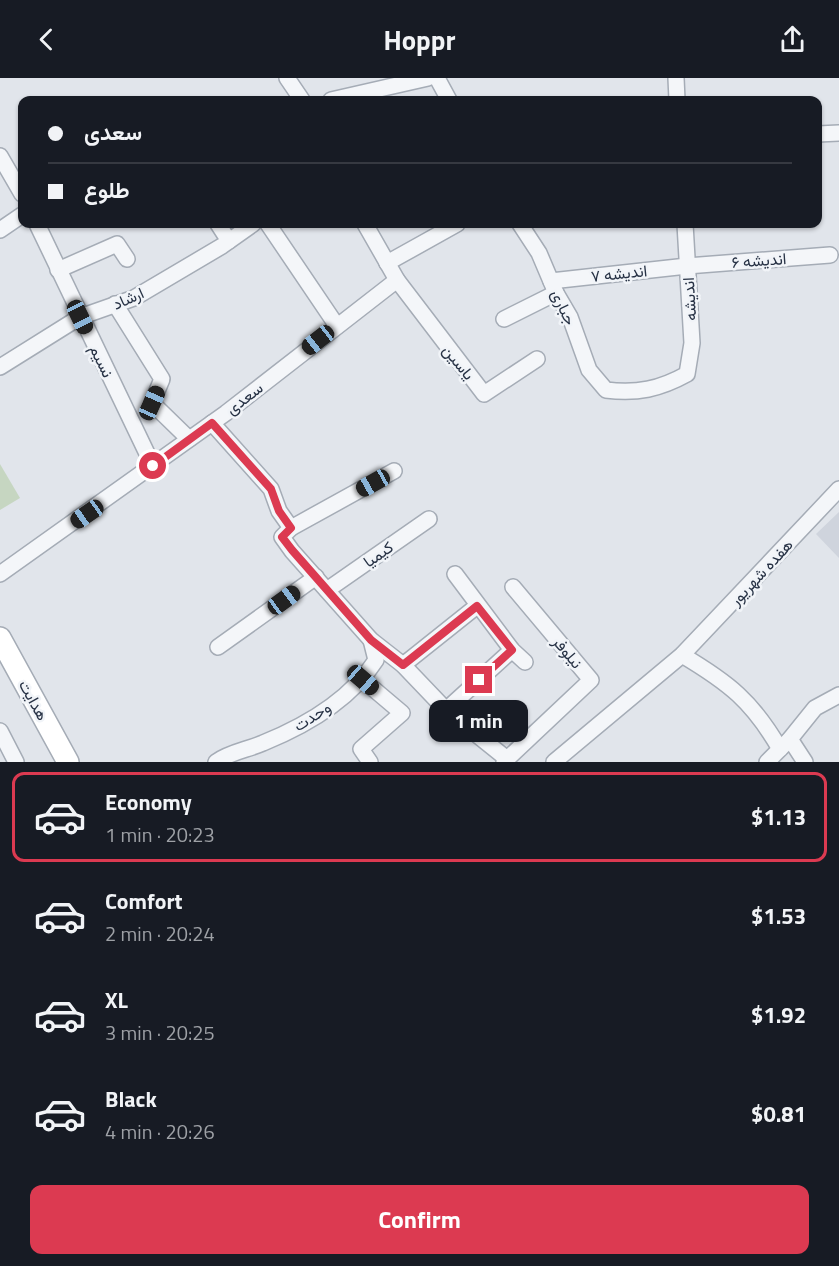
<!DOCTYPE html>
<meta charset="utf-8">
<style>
:root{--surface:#171b24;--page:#242831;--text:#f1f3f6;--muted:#9ea1a6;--line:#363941;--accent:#dc3a51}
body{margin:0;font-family:"Titillium Web",Vazirmatn,sans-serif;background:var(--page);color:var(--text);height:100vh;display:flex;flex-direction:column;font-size:22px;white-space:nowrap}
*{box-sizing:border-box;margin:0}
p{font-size:20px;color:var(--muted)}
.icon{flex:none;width:33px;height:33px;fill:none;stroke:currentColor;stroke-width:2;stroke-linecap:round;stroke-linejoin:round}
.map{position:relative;height:684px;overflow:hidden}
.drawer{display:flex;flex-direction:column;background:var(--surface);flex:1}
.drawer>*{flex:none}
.hud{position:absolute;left:18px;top:18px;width:804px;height:132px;border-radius:12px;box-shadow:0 2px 4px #0004;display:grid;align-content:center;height:132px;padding:0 30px;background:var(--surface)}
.end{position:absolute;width:27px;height:27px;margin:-14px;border:8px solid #dc3a51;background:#fff;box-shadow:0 0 0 3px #fff}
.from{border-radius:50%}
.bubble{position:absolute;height:42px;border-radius:12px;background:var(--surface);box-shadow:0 2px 4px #0004;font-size:20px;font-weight:700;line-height:42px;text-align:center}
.car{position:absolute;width:18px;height:36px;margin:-18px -9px;border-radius:8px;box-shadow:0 0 4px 2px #0007;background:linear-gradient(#222 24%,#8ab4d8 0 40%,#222 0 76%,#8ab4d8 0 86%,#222 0)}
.hud b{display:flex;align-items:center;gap:21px;height:57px;font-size:22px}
.hud b+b{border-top:2px solid var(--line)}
.hud i{width:15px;height:15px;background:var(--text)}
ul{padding:10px 0 0;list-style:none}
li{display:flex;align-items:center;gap:18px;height:90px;margin:0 12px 9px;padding:0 18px;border:3px solid transparent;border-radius:12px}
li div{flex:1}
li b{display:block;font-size:22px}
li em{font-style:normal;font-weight:700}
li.active{border-color:var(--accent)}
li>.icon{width:54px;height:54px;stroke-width:1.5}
.action{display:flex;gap:12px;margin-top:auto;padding:12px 30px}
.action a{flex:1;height:69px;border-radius:12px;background:var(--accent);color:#fff;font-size:24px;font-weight:700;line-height:69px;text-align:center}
header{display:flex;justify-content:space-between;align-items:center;height:78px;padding:0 30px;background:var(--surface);font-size:27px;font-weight:700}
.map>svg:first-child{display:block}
.built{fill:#cfd4dd}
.green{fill:#c6d6c1}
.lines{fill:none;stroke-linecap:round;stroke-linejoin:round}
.street-casing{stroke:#a5acb6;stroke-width:18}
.secondary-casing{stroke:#a5acb6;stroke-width:24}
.street{stroke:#f4f6f9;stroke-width:15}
.secondary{stroke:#fff;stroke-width:21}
.route{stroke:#dc3a51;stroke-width:8}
.labels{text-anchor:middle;stroke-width:5;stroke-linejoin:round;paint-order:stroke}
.street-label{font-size:16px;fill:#273245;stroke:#f1f4f8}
</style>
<header><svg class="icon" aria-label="back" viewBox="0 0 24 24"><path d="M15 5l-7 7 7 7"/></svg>Hoppr<svg class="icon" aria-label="share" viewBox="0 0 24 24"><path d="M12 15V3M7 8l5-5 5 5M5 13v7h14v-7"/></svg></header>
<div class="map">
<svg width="839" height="684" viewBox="0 0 839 684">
<rect width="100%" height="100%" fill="#e1e5eb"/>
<path class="built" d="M839 434V480L816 456Z"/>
<path class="green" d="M0 386 20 420 0 432Z"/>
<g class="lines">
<defs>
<g id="street">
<path d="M287 0 302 22"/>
<path d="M437 0 449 22"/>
<path d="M676 0 677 22"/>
<path d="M331 22 428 0"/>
<path d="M818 56 839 55"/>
<path d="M0 78 22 116"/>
<path d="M37 146 153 388"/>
<path d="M218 146 229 163"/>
<path d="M268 146 337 248"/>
<path d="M365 146 397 202 484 316 537 281"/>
<path d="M520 146 539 175 556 215 570 239 589 292 606 312C637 316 660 311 687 296L692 265 685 146"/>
<path d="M0 152 22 137"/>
<path d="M387 185 457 146"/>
<path d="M58 192 117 166 127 181"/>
<path d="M551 203 687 188 830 177"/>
<path d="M115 226 162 301 152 325 189 361"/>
<path d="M504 241 556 215"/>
<path d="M0 289 80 239 134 220 222 168 253 146"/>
<path d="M212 345 271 411 279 433 291 450 282 459 292 473 371 562 403 587 446 632 507 681"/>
<path d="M291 450 394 393"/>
<path d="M0 496 226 335 397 202"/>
<path d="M455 496 512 572 525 584"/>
<path d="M327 512 429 441"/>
<path d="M218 569 316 499"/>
<path d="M682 577C729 605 752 623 780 671"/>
<path d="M403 587 477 528"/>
<path d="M363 602 402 635 361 671 370 684"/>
<path d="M446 632 512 572"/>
<path d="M0 653 16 684"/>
<path d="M790 661 805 684"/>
<path d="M216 684C230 674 247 672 263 665 305 648 351 621 376 582L371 562"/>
<path d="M504 684 591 602 513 509"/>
<path d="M554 684 682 577 839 411"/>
<path d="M767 684 790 661 815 630 839 617"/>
</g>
<path id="secondary" d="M0 560 68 684"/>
</defs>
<use href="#street" class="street-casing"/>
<use href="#secondary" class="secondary-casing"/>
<use href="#street" class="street"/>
<use href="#secondary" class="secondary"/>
</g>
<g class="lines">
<path class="route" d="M153 388 212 345 271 411 279 433 291 450 282 459 292 472 371 562 403 587 477 528 512 572 479 602"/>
</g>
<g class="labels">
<g class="street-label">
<text transform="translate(759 182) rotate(-4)" y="6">اندیشه ۶</text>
<text transform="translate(619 195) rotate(-6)" y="6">اندیشه ۷</text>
<text transform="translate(128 220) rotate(-24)" y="6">ارشاد</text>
<text transform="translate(689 221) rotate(-93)" y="6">اندیشه</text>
<text transform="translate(564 229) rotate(65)" y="6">جباری</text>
<text transform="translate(102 283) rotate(64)" y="6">نسیم</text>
<text transform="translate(459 284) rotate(51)" y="6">یاسین</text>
<text transform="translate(244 320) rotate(-38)" y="6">سعدی</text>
<text transform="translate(378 476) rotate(-35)" y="6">کیمیا</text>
<text transform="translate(761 494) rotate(-47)" y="6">هفده شهریور</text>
<text transform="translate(568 574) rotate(50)" y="6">نیلوفر</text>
<text transform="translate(34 622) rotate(61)" y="6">هدایت</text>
<text transform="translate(312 638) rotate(-33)" y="6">وحدت</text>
</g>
</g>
</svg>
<i class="end from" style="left:153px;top:388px"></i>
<i class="end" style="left:479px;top:602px"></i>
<div class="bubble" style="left:429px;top:622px;width:99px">1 min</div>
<i class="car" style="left:80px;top:239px;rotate:154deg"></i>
<i class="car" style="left:318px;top:262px;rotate:232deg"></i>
<i class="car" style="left:152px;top:325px;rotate:24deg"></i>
<i class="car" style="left:373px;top:405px;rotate:241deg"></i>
<i class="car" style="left:87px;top:436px;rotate:235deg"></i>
<i class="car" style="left:284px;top:522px;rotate:54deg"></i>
<i class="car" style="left:363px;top:602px;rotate:131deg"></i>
<div class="hud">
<b><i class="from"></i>سعدی</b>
<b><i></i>طلوع</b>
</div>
</div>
<section class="drawer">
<ul>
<li class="active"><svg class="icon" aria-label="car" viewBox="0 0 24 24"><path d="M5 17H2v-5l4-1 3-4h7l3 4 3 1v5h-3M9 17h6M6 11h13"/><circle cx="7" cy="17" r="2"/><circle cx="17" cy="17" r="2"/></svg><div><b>Economy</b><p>1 min · 20:23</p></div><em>$1.13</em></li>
<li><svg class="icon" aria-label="car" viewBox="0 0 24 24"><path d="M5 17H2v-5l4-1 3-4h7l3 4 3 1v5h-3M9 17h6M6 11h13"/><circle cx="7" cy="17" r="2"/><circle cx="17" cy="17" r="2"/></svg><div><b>Comfort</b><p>2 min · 20:24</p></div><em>$1.53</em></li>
<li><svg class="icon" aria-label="car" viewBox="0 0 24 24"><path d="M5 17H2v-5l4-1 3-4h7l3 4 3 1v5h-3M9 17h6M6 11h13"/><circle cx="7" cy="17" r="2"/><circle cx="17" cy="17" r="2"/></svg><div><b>XL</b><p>3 min · 20:25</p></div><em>$1.92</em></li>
<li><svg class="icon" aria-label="car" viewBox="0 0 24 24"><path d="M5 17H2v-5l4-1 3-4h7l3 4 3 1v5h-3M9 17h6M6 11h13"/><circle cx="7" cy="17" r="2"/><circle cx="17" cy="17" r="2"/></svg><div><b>Black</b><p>4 min · 20:26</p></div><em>$0.81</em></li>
</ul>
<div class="action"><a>Confirm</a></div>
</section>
